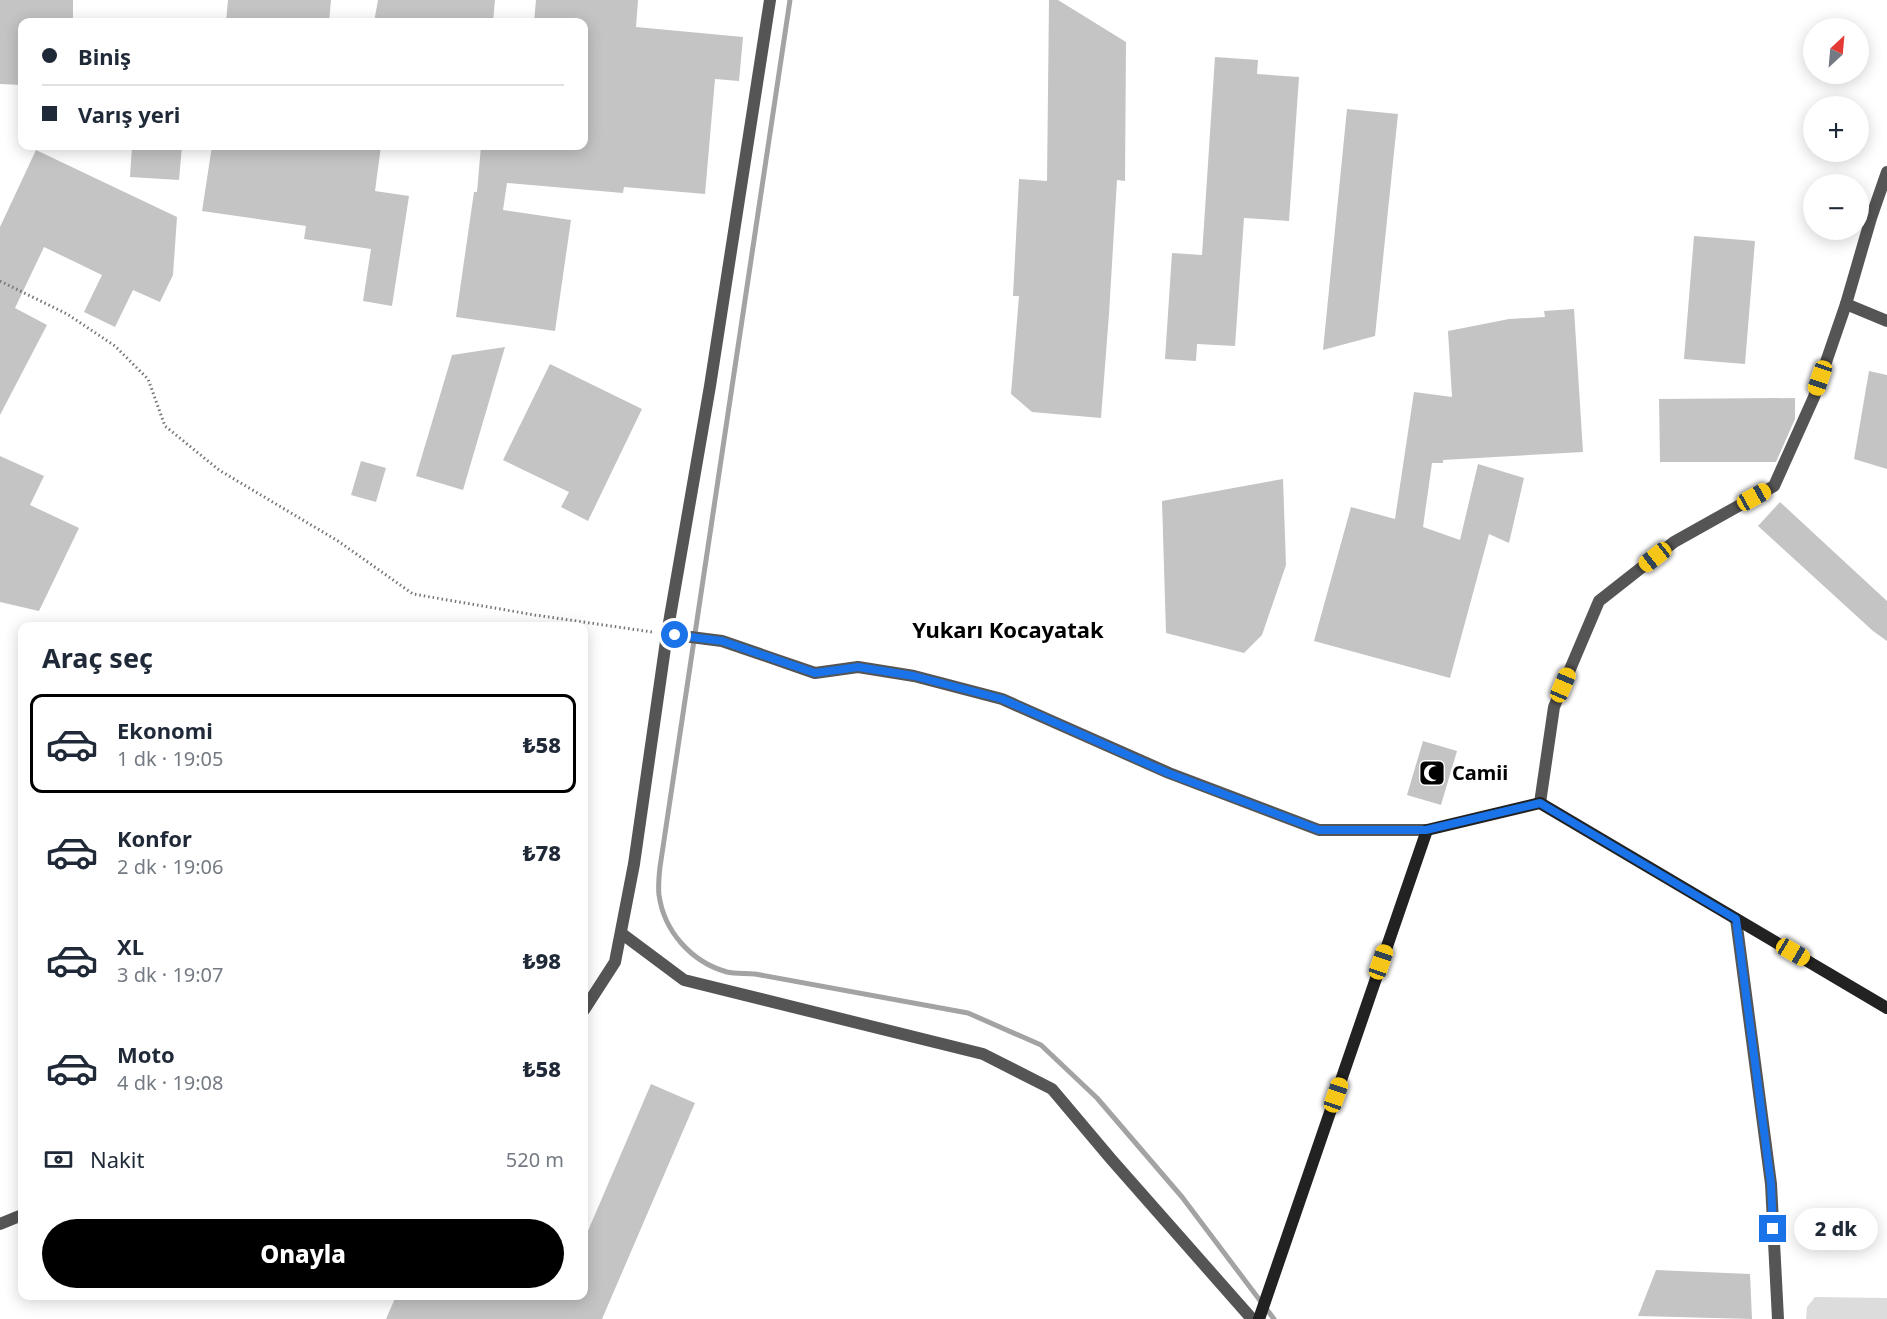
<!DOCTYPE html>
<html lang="tr">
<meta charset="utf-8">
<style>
:root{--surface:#fff;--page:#f2f2f3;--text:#1f2937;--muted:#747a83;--line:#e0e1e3;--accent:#000}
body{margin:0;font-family:"Noto Sans",sans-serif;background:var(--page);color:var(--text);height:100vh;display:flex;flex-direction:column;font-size:22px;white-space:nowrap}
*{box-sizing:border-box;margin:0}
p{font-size:20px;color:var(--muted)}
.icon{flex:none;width:33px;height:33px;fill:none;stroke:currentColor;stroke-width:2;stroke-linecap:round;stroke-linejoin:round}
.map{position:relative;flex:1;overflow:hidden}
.details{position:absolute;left:18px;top:622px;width:570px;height:678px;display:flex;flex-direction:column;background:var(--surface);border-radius:12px;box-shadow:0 3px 15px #0003}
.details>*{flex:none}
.banner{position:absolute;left:18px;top:18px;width:570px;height:132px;border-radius:12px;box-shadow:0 3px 15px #0003;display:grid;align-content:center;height:132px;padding:0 24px;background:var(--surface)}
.needle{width:39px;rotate:26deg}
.controls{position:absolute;left:1803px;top:18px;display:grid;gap:12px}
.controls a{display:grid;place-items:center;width:66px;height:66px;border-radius:50%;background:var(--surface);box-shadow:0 3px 15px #0003;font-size:30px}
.end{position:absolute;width:27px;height:27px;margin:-14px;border:8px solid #1a73e8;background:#fff;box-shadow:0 0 0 3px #fff}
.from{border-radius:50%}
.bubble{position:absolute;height:42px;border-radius:21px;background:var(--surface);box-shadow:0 3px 15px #0003;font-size:20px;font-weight:800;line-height:42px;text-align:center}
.car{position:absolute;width:18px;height:36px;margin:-18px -9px;border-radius:8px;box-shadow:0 0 4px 2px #0007;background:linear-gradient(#f5c518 24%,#345 0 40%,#f5c518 0 76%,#345 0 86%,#f5c518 0)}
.banner b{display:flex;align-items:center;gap:21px;height:57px;font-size:22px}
.banner b+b{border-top:2px solid var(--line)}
.banner i{width:15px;height:15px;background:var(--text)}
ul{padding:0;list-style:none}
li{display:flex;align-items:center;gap:18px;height:99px;margin:0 12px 9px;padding:0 12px;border:3px solid transparent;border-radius:12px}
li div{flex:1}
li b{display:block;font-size:22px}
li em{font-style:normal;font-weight:800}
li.selected{border-color:var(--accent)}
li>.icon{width:54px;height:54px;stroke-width:1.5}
h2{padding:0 24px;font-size:27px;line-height:72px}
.pay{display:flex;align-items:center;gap:15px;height:66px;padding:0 24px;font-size:22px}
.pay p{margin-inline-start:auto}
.action{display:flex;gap:12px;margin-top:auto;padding:12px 24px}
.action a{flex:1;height:69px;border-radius:36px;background:var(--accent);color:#fff;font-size:24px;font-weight:800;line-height:69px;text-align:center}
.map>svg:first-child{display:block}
.green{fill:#dcdcdc}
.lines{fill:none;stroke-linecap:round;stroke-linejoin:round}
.stream{stroke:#a3a3a3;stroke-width:5}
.building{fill:#c4c4c4}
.path{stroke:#777;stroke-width:3;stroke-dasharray:1.5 3;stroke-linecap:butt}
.street{stroke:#555;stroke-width:12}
.secondary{stroke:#222;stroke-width:12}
.route{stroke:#1a73e8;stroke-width:8}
.labels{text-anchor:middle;stroke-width:5;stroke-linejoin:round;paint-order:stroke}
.poi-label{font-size:20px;font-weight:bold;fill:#000;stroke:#fff;text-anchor:start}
.quarter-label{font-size:22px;font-weight:bold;fill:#000;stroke:#fff}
</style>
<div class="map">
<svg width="1887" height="1319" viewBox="0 0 1887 1319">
<rect width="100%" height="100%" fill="#fff"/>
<path class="green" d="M1815 1297 1887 1298V1319H1806L1807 1307Z"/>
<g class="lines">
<path class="stream" d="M790 0 660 867C659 876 658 886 659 895 664 931 691 962 727 972 735 974 746 973 755 974L968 1013 1041 1045 1097 1098 1182 1197 1274 1319"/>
</g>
<g class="building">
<path d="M0 0H73V22H22V85L0 84Z"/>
<path d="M228 0H331L329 22H226Z"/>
<path d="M378 0H495L493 22H374Z"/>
<path d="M536 0H638L636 27 743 37 739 81 715 79 705 194 624 187 623 193 507 183 503 210 571 220 555 331 456 317 474 192H477L481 146H584V22H534Z"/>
<path d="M1049 0H1058L1126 42 1125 181 1117 180 1109 314 1101 418 1032 412 1011 394 1019 296H1013L1019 179 1047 181Z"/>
<path d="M1215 57 1258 60 1257 74 1299 77 1289 221 1244 218 1235 346 1197 344 1196 361 1165 359 1172 253 1202 255Z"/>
<path d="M1347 109 1398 114 1375 336 1323 350Z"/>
<path d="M132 146H182L179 180 130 177Z"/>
<path d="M212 146H381L375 191 409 196 392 306 363 301 371 249 304 239 306 226 202 211Z"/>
<path d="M36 150 177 217 173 275 160 302 133 290 115 327 84 312 102 275 44 247 15 308 47 325 0 415V227Z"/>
<path d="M1694 236 1755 241 1745 364 1684 359Z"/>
<path d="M1574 309 1583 452 1443 460V463H1432L1423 527 1460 540 1478 464 1524 478 1509 543 1489 534 1450 678 1314 641 1351 507 1395 519 1414 392 1452 397 1448 331 1509 319 1545 317 1544 311Z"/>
<path d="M505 347 463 490 416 476 452 355Z"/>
<path d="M550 364 642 409 588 521 561 507 569 492 503 460Z"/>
<path d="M1869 371 1887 375V469L1854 459Z"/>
<path d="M1795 398V419L1776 462H1660L1659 399Z"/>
<path d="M0 456 44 476 30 505 79 528 39 611 0 602Z"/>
<path d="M361 461 386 468 376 502 351 495Z"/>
<path d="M1283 479 1286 565 1262 635 1244 653 1166 633 1162 501Z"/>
<path d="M1780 502 1887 601V641L1873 631 1758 526Z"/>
<path d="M1423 741 1457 751 1441 805 1407 795Z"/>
<path d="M651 1084 695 1103 602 1319H386L396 1296H584V1240Z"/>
<path d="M1656 1270 1750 1274 1752 1319 1638 1316Z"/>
</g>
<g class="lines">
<path class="path" d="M0 281 67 314 115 346 148 379 165 426 219 470 338 541 413 594 535 615 652 632"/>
<g class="street">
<path d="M1846 304 1887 321"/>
<path d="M675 635 722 641 815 673 858 667 914 676 1002 699 1169 773 1319 830H1427"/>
<path d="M1540 803 1554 707 1599 601 1674 542 1774 486 1814 397 1846 304 1871 218 1887 172"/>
<path d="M1736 919 1771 1184 1778 1319"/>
<path d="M621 933 684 980 983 1054 1052 1089 1111 1159 1252 1319"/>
<path d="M584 1010 615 962 634 864 667 634 710 386 770 0"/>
<path d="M0 1224 22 1215"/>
</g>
<path class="secondary" d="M1259 1319 1427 830 1540 803 1887 1008"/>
</g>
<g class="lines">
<path class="route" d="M675 635 722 641 815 673 858 667 914 676 1002 699 1168 773 1319 830H1426L1540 803 1736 919 1771 1184 1773 1229"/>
</g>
<defs>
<symbol id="mosque-square" viewBox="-11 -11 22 22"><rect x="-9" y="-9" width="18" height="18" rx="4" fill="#000" stroke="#fff"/><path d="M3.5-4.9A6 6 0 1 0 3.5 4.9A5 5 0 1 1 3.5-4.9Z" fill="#fff"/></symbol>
</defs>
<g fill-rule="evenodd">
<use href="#mosque-square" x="1417" y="758" width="30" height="30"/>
</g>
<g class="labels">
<g class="poi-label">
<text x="1452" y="780">Camii</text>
</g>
<g class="quarter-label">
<text x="1008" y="638">Yukarı Kocayatak</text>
</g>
</g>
</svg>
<div class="controls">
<a><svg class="needle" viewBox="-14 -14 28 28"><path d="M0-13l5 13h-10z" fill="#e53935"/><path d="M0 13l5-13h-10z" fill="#747a83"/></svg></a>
<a>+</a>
<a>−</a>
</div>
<i class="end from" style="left:675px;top:635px"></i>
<i class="end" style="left:1773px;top:1229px"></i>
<div class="bubble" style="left:1794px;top:1208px;width:84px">2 dk</div>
<i class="car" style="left:1820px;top:378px;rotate:199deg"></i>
<i class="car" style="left:1754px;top:497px;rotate:61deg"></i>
<i class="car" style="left:1655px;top:557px;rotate:232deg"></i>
<i class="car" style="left:1563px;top:685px;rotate:23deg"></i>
<i class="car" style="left:1793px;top:952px;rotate:120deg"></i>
<i class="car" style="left:1381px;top:962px;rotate:19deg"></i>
<i class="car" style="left:1336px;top:1095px;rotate:19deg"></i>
<div class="banner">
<b><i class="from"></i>Biniş</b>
<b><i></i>Varış yeri</b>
</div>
<section class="details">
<h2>Araç seç</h2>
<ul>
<li class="selected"><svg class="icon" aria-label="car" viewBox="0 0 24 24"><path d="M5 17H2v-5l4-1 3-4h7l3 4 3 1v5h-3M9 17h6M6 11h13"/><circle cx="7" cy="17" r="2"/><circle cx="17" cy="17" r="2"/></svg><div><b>Ekonomi</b><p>1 dk · 19:05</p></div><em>₺58</em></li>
<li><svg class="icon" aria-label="car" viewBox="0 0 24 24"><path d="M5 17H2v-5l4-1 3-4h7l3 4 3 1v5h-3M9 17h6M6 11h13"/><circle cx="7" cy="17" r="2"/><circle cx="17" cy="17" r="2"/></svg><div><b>Konfor</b><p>2 dk · 19:06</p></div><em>₺78</em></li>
<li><svg class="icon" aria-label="car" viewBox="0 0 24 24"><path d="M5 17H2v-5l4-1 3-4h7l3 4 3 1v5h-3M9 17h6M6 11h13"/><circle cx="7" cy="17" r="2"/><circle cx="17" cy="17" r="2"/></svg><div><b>XL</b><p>3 dk · 19:07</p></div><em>₺98</em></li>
<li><svg class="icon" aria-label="car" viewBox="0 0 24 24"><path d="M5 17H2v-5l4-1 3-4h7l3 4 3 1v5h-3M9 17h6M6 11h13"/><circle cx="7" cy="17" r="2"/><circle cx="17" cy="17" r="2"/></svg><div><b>Moto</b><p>4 dk · 19:08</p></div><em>₺58</em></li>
</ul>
<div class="pay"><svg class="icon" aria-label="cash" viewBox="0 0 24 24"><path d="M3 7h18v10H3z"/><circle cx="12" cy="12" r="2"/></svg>Nakit<p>520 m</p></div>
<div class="action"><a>Onayla</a></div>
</section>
</div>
